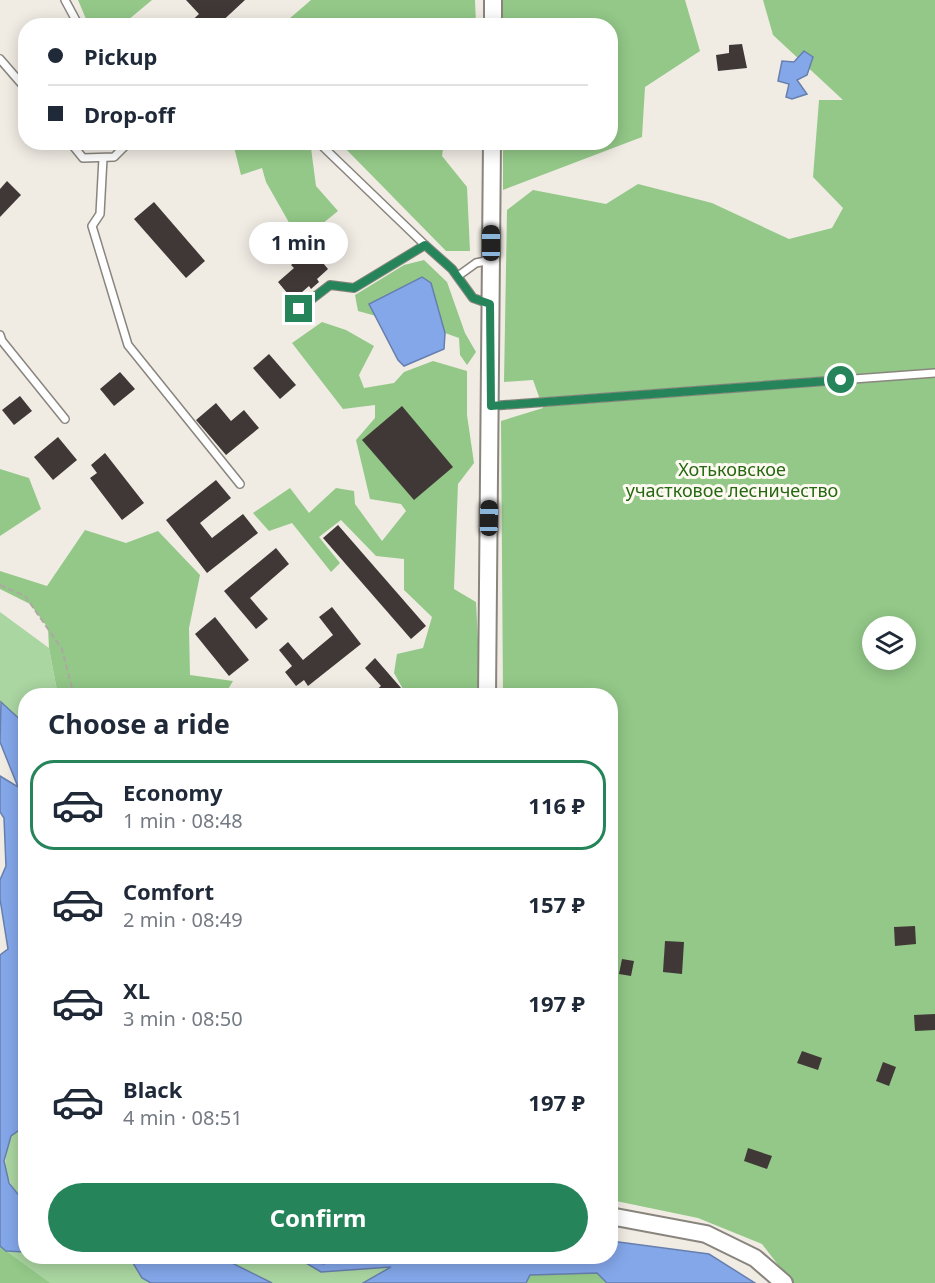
<!DOCTYPE html>
<meta charset="utf-8">
<style>
:root{--surface:#fff;--page:#f2f2f3;--text:#1f2937;--muted:#747a83;--line:#e0e1e3;--accent:#26845b}
body{margin:0;font-family:"Noto Sans",sans-serif;background:var(--page);color:var(--text);height:100vh;display:flex;flex-direction:column;font-size:22px;white-space:nowrap}
*{box-sizing:border-box;margin:0}
p{font-size:20px;color:var(--muted)}
.icon{flex:none;width:33px;height:33px;fill:none;stroke:currentColor;stroke-width:2;stroke-linecap:round;stroke-linejoin:round}
.map{position:relative;flex:1;overflow:hidden}
.details{position:absolute;left:18px;top:688px;width:600px;height:576px;display:flex;flex-direction:column;background:var(--surface);border-radius:24px;box-shadow:0 3px 15px #0003}
.details>*{flex:none}
.guide{position:absolute;left:18px;top:18px;width:600px;height:132px;border-radius:24px;box-shadow:0 3px 15px #0003;display:grid;align-content:center;height:132px;padding:0 30px;background:var(--surface)}
.fabs{position:absolute;left:862px;top:616px;display:grid;gap:12px}
.fabs a{display:grid;place-items:center;width:54px;height:54px;border-radius:50%;background:var(--surface);box-shadow:0 3px 15px #0003;font-size:30px}
.end{position:absolute;width:27px;height:27px;margin:-14px;border:8px solid #26845b;background:#fff;box-shadow:0 0 0 3px #fff}
.from{border-radius:50%}
.bubble{position:absolute;height:42px;border-radius:21px;background:var(--surface);box-shadow:0 3px 15px #0003;font-size:20px;font-weight:700;line-height:42px;text-align:center}
.car{position:absolute;width:18px;height:36px;margin:-18px -9px;border-radius:8px;box-shadow:0 0 4px 2px #0007;background:linear-gradient(#222 24%,#8ab4d8 0 40%,#222 0 76%,#8ab4d8 0 86%,#222 0)}
.guide b{display:flex;align-items:center;gap:21px;height:57px;font-size:22px}
.guide b+b{border-top:2px solid var(--line)}
.guide i{width:15px;height:15px;background:var(--text)}
ul{padding:0;list-style:none}
li{display:flex;align-items:center;gap:18px;height:90px;margin:0 12px 9px;padding:0 18px;border:3px solid transparent;border-radius:24px}
li div{flex:1}
li b{display:block;font-size:22px}
li em{font-style:normal;font-weight:700}
li.selected{border-color:var(--accent)}
li>.icon{width:54px;height:54px;stroke-width:1.5}
h2{padding:0 30px;font-size:27px;line-height:72px}
.cta{display:flex;gap:12px;margin-top:auto;padding:12px 30px}
.cta a{flex:1;height:69px;border-radius:36px;background:var(--accent);color:#fff;font-size:24px;font-weight:700;line-height:69px;text-align:center}
.map>svg:first-child{display:block}
.green{fill:#aad6a1}
.forest{fill:#93c888;fill-rule:evenodd}
.water{fill:#84a7ea;stroke:#677fad;stroke-width:1.5}
.building{fill:#403837}
.lines{fill:none;stroke-linecap:round;stroke-linejoin:round}
.service-casing{stroke:#89857e;stroke-width:10}
.tertiary-casing{stroke:#89857e;stroke-width:20}
.path{stroke:#aca9a2;stroke-width:2;stroke-dasharray:6 3;stroke-linecap:butt}
.service{stroke:#fff;stroke-width:7}
.tertiary{stroke:#fff;stroke-width:16}
.route{stroke:#26845b;stroke-width:8}
.labels{text-anchor:middle;stroke-width:6;stroke-linejoin:round;paint-order:stroke}
.park-label{font-size:18px;fill:#256812;stroke:#fefaf1}
</style>
<div class="map">
<svg width="935" height="1283" viewBox="0 0 935 1283">
<rect width="100%" height="100%" fill="#f0ece4"/>
<g class="green">
<path d="M0 612 49 648 58 696H26L25 725 0 702Z"/>
<path d="M25 1126V1203C3 1175 1 1170 11 1136Z"/>
<path d="M0 1246 6 1251 25 1252 26 1257 130 1258 142 1278 151 1283H0Z"/>
<path d="M220 1257H337L324 1264 322 1272 393 1267 363 1283H272Z"/>
</g>
<g class="forest">
<path d="M78 0H152L122 25 89 26Z"/>
<path d="M311 0H475L476 25H282Z"/>
<path d="M503 0H685L700 51 645 87 642 137 503 190V143L610 142V26L503 25Z"/>
<path d="M763 0H935V1283H792L762 1244 698 1218 611 1200 610 696H503L501 421 543 408 533 380 504 382 507 210 533 190 606 204 638 184 712 203 789 239 832 228 843 208 813 177 819 100H843L773 35ZM873 627H906V660H873Z"/>
<path d="M233 143H305L311 148 316 186 338 211 300 242 266 182 262 168 241 175Z"/>
<path d="M340 143H444L442 156 467 187 470 251H446Z"/>
<path d="M424 260 447 282 465 333 476 352 467 365 460 355 459 338 445 333 431 283 370 303 376 316 358 311 355 295 404 265Z"/>
<path d="M322 322 346 330 374 346 359 375 364 388 394 383 404 372 433 361 467 371V415L474 463 458 484 454 589 476 602 481 696H407L394 673 397 654 423 648 432 617 404 590V559L376 556 341 520 319 537 340 563 331 572 292 523 269 531 253 513 290 488 309 513 336 488 354 491 355 504 382 541 406 511 401 504 370 499 356 440 375 418V405L343 409 292 343Z"/>
<path d="M0 469 29 478 41 509 0 536Z"/>
<path d="M85 530 126 543 158 531 200 575 189 628 190 675 233 681 224 696H58L49 648 48 628 30 604 0 589V571L47 586Z"/>
<path d="M0 1246 6 1251 50 1283H0Z"/>
<path d="M597 1273 607 1283H526L530 1275Z"/>
</g>
<g class="water">
<path d="M804 51 813 57 807 75 797 80 807 94 792 99 786 97 789 84 778 81 782 61 794 62Z"/>
<path d="M422 277 431 283 445 333 444 349 404 366 398 360 369 304Z"/>
<path d="M1 702 26 725V1004L21 1010 26 1019 25 1126 11 1136 4 1161 9 1183 25 1203V1252L6 1251 0 1246V955L8 949 0 899V880L6 866 4 818 0 812V776L18 787 0 742Z"/>
<path d="M611 1241 709 1254 755 1283H607L597 1273 530 1275 526 1283H363L391 1267 321 1272 301 1260 324 1264 337 1257H610Z"/>
<path d="M119 1257H220L272 1283H151L142 1278 130 1258Z"/>
</g>
<g class="building">
<path d="M186 0H245L217 26H186L199 14Z"/>
<path d="M742 44 747 68 718 71 716 55 729 53V45Z"/>
<path d="M7 181 21 195 0 217V189Z"/>
<path d="M154 202 205 261 186 278 134 219Z"/>
<path d="M313 251 328 269 317 279 319 282 311 289 309 286 293 300 278 282 294 268 291 265 302 256 304 259Z"/>
<path d="M269 354 296 385 280 399 253 368Z"/>
<path d="M120 372 135 389 114 406 100 389Z"/>
<path d="M20 396 32 411 14 425 2 410Z"/>
<path d="M216 403 231 421 244 410 259 428 226 455 196 420Z"/>
<path d="M402 406 453 467 414 500 362 440Z"/>
<path d="M58 437 77 460 53 480 34 457Z"/>
<path d="M105 453 144 503 122 520 90 478 97 473 91 465Z"/>
<path d="M216 480 231 498 200 523 212 538 243 514 258 533 207 573 166 520Z"/>
<path d="M338 525 426 626 411 639 323 538Z"/>
<path d="M276 548 289 564 250 598 268 619 256 629 224 591Z"/>
<path d="M332 607 361 644 308 686 304 680 296 686 285 672 292 666 279 650 288 642 303 660 333 635 319 617Z"/>
<path d="M215 617 249 660 229 676 195 634Z"/>
<path d="M375 658 408 696H369L381 686 365 668Z"/>
<path d="M915 926 916 944 895 946 894 927Z"/>
<path d="M665 941 684 942 682 974 663 972Z"/>
<path d="M622 959 634 961 631 976 619 974Z"/>
<path d="M935 1014V1030L915 1031 914 1015Z"/>
<path d="M802 1051 822 1058 818 1070 797 1063Z"/>
<path d="M883 1062 896 1067 889 1086 876 1081Z"/>
<path d="M748 1148 772 1156 767 1169 744 1161Z"/>
</g>
<g class="lines">
<defs>
<g id="service">
<path d="M65 0 79 26"/>
<path d="M0 59 26 89"/>
<path d="M70 142 83 158 114 157 129 142"/>
<path d="M318 142 425 245 452 269 473 298 490 304"/>
<path d="M103 158 100 214 92 226 128 345 240 484"/>
<path d="M458 276 476 263 490 260"/>
<path d="M299 309 330 285 354 288 425 245"/>
<path d="M0 335 2 341 65 419"/>
<path d="M491 406 935 373"/>
</g>
<g id="tertiary">
<path d="M493 26V0"/>
<path d="M487 696 492 142"/>
<path d="M610 1216 706 1234 755 1258 784 1283"/>
</g>
</defs>
<use href="#service" class="service-casing"/>
<use href="#tertiary" class="tertiary-casing"/>
<path class="path" d="M0 585 25 596 62 649 74 696"/>
<use href="#service" class="service"/>
<use href="#tertiary" class="tertiary"/>
</g>
<g class="lines">
<path class="route" d="M299 309 330 285 354 288 425 245 452 269 473 298 490 304 491 406 841 380"/>
</g>
<g class="labels">
<g class="park-label">
<text x="732" y="476">Хотьковское<tspan x="732" dy="21">участковое лесничество</tspan></text>
</g>
</g>
</svg>
<div class="fabs">
<a><svg class="icon" aria-label="layers" viewBox="0 0 24 24"><path d="M12 4l9 5-9 5-9-5zM3 14l9 5 9-5"/></svg></a>
</div>
<i class="end from" style="left:841px;top:380px"></i>
<i class="end" style="left:299px;top:309px"></i>
<div class="bubble" style="left:249px;top:222px;width:99px">1 min</div>
<i class="car" style="left:491px;top:243px;rotate:0deg"></i>
<i class="car" style="left:489px;top:518px;rotate:1deg"></i>
<div class="guide">
<b><i class="from"></i>Pickup</b>
<b><i></i>Drop-off</b>
</div>
<section class="details">
<h2>Choose a ride</h2>
<ul>
<li class="selected"><svg class="icon" aria-label="car" viewBox="0 0 24 24"><path d="M5 17H2v-5l4-1 3-4h7l3 4 3 1v5h-3M9 17h6M6 11h13"/><circle cx="7" cy="17" r="2"/><circle cx="17" cy="17" r="2"/></svg><div><b>Economy</b><p>1 min · 08:48</p></div><em>116 ₽</em></li>
<li><svg class="icon" aria-label="car" viewBox="0 0 24 24"><path d="M5 17H2v-5l4-1 3-4h7l3 4 3 1v5h-3M9 17h6M6 11h13"/><circle cx="7" cy="17" r="2"/><circle cx="17" cy="17" r="2"/></svg><div><b>Comfort</b><p>2 min · 08:49</p></div><em>157 ₽</em></li>
<li><svg class="icon" aria-label="car" viewBox="0 0 24 24"><path d="M5 17H2v-5l4-1 3-4h7l3 4 3 1v5h-3M9 17h6M6 11h13"/><circle cx="7" cy="17" r="2"/><circle cx="17" cy="17" r="2"/></svg><div><b>XL</b><p>3 min · 08:50</p></div><em>197 ₽</em></li>
<li><svg class="icon" aria-label="car" viewBox="0 0 24 24"><path d="M5 17H2v-5l4-1 3-4h7l3 4 3 1v5h-3M9 17h6M6 11h13"/><circle cx="7" cy="17" r="2"/><circle cx="17" cy="17" r="2"/></svg><div><b>Black</b><p>4 min · 08:51</p></div><em>197 ₽</em></li>
</ul>
<div class="cta"><a>Confirm</a></div>
</section>
</div>
